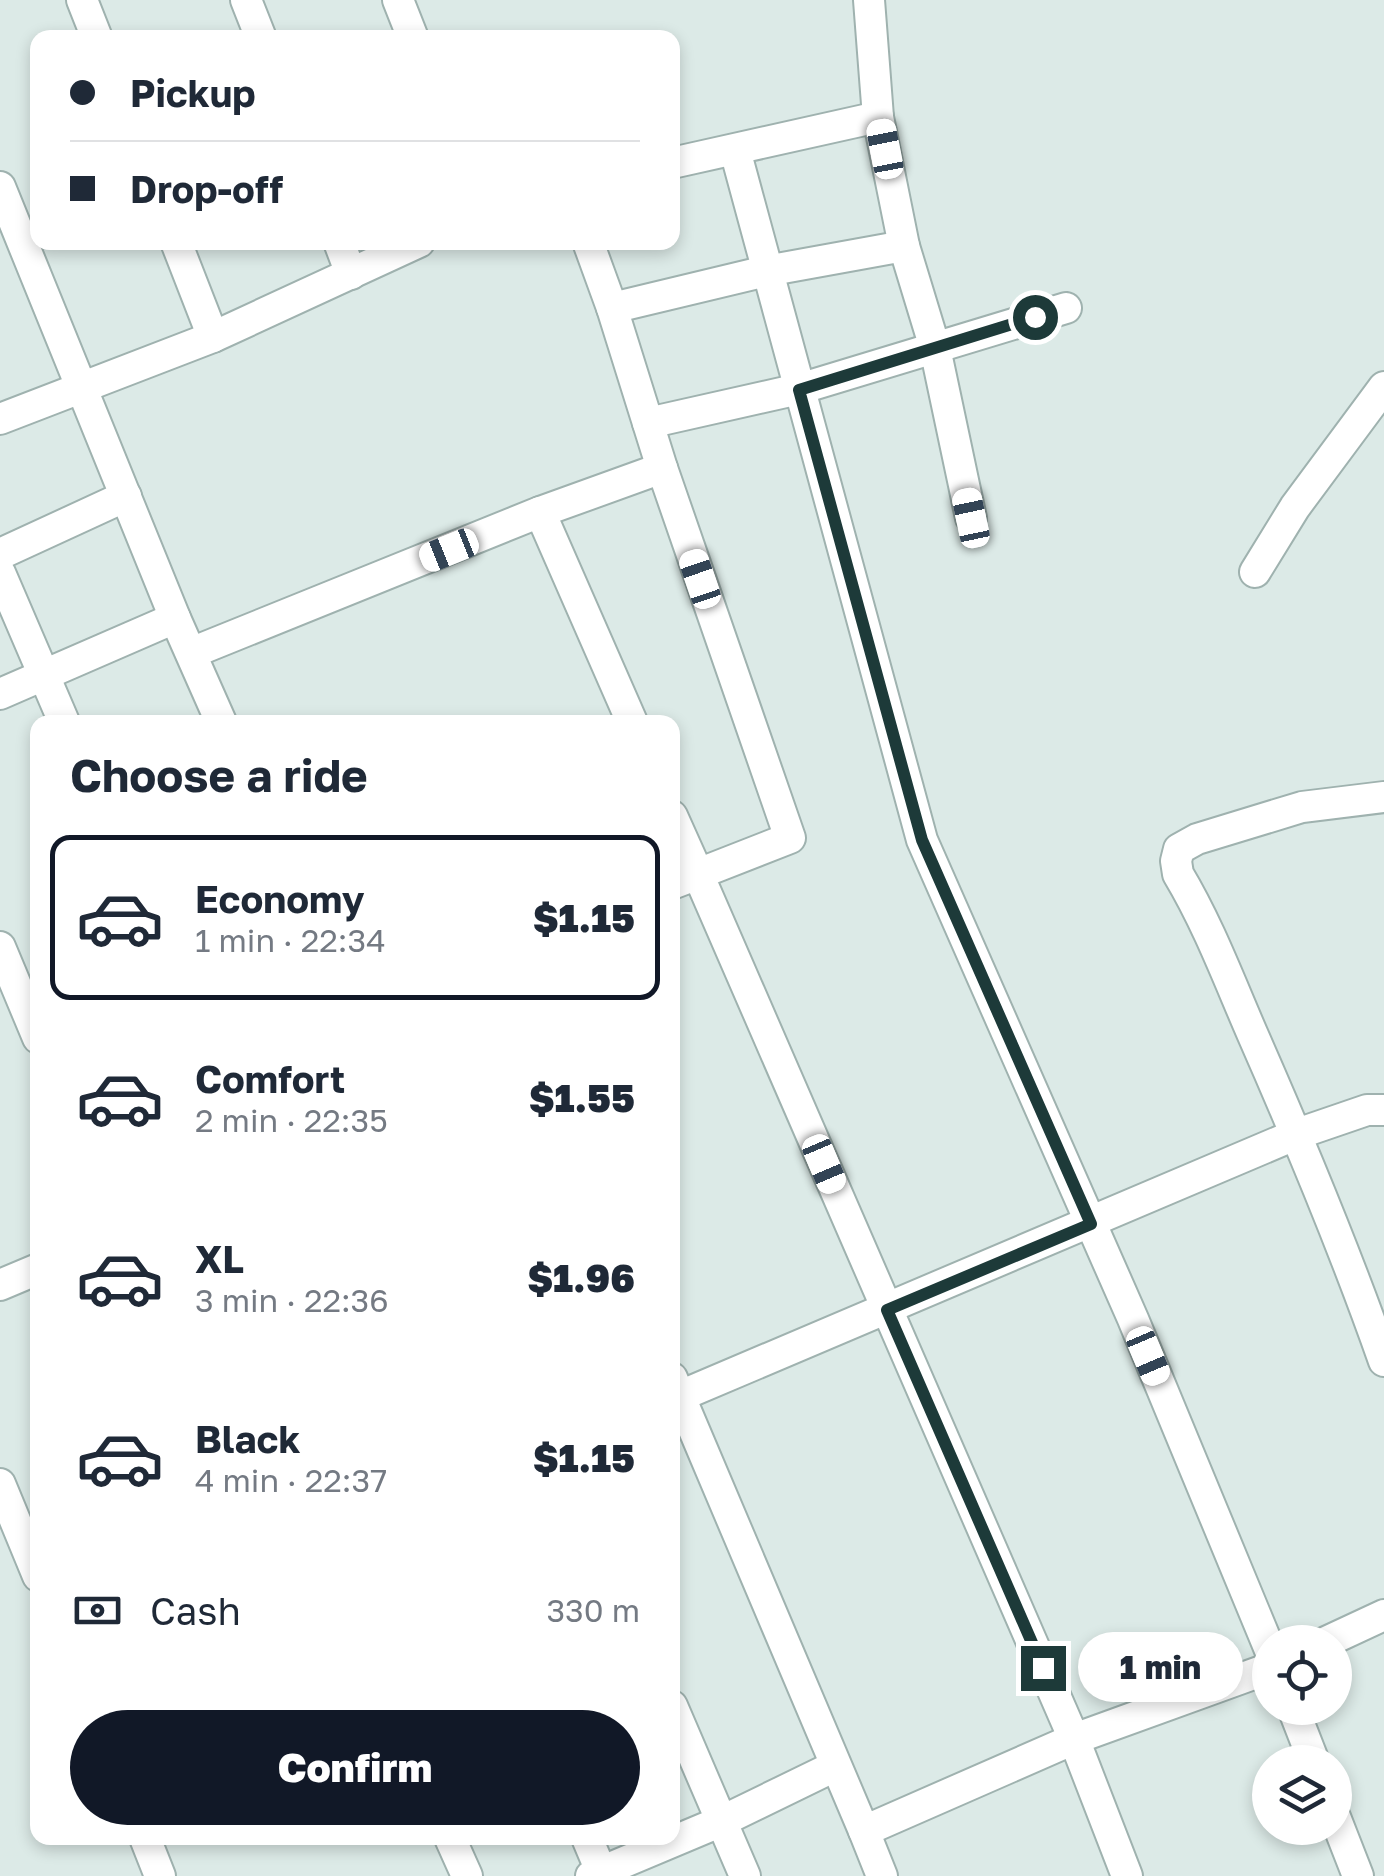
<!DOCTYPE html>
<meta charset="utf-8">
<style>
:root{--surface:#fff;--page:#f6f6f7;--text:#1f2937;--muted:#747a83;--line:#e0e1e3;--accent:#111827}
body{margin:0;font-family:"Golos Text",sans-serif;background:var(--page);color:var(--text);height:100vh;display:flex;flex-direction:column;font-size:38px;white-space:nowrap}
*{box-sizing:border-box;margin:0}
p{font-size:32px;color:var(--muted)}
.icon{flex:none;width:55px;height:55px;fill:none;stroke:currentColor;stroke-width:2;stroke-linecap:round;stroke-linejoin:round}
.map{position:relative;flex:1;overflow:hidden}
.side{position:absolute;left:30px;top:715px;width:650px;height:1130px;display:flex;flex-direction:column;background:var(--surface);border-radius:20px;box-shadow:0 5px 15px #0003}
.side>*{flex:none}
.banner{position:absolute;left:30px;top:30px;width:650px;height:220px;border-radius:20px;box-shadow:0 5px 15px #0003;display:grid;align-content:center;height:220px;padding:0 40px;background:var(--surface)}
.controls{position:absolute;left:1252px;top:1625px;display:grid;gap:20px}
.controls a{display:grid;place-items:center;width:100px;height:100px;border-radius:50%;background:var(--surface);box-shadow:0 5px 15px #0003;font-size:50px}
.end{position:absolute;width:45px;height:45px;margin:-22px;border:12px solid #1d3a39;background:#fff;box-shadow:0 0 0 5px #fff}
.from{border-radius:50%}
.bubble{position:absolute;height:70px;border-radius:35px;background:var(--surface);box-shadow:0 5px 15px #0003;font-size:32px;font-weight:800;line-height:70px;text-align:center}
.car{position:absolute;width:30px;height:60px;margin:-30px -15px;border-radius:12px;box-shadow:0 0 8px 2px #0007;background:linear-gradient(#fff 24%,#345 0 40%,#fff 0 76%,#345 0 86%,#fff 0)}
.banner b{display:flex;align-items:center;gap:35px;height:95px;font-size:38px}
.banner b+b{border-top:2px solid var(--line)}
.banner i{width:25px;height:25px;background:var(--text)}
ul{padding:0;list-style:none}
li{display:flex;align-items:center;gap:30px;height:165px;margin:0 20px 15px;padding:0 20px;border:5px solid transparent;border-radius:20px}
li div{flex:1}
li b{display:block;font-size:38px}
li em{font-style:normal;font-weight:800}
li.current{border-color:var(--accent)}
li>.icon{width:90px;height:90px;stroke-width:1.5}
h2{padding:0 40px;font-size:45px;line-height:120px}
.pay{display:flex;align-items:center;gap:25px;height:110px;padding:0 40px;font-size:38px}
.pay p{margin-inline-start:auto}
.action{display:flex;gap:20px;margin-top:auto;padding:20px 40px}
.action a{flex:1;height:115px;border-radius:60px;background:var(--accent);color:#fff;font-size:40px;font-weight:800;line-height:115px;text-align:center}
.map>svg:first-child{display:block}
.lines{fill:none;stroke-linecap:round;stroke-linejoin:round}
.street-casing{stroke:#9fb2af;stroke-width:34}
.street{stroke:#fff;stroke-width:30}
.route{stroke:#1d3a39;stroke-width:12}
</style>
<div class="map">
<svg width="1384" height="1876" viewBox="0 0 1384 1876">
<rect width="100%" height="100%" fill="#dceae7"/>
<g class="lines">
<defs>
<g id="street">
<path d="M82 0 97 38"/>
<path d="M246 0 261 38"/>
<path d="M398 0 413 38"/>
<path d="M869 0 878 117 904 246 935 348 971 518"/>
<path d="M735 150 922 840 1133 1319 1270 1650"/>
<path d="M672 163 878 117"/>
<path d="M0 187 175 618 221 722"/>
<path d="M176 242 213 337"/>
<path d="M339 242 351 274"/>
<path d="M588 242 612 308 662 468"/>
<path d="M612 308 766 271 904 246"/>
<path d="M0 419 213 337 419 242"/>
<path d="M648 423 799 389 1066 308"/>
<path d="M540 512 632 722"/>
<path d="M0 554 126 496"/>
<path d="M1255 572 1295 507 1384 387"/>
<path d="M0 573 64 722"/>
<path d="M191 653 540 512 662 468 790 838 698 874 1074 1739 1127 1876"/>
<path d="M0 694 175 618"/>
<path d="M1384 797 1302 807 1197 839 1179 849 1176 861 1178 874C1208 924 1229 980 1252 1033 1300 1142 1345 1250 1384 1361"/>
<path d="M672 816 698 874 672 884"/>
<path d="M0 947 38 1038"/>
<path d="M0 1285 38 1269"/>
<path d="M672 1378 864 1831 1074 1739 1270 1668"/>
<path d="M680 1396 1297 1134 1367 1110H1384"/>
<path d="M0 1484 38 1576"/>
<path d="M1326 1642 1384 1615"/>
<path d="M672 1706 745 1876"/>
<path d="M1293 1708 1314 1762"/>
<path d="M1335 1817 1358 1876"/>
<path d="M864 1831 882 1876"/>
<path d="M145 1838 160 1876"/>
<path d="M450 1838 467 1876"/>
<path d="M587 1838 603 1876"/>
<path d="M591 1876 722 1821 835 1766"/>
</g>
</defs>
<use href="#street" class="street-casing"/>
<use href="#street" class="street"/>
</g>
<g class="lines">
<path class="route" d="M1035 317 799 390 922 840 1091 1224 887 1310 1043 1668"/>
</g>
</svg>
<div class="controls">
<a><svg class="icon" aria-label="locate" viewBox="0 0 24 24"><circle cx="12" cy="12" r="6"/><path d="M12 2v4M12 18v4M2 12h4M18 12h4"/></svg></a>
<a><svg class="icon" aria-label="layers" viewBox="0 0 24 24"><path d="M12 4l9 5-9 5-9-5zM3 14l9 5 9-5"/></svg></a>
</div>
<i class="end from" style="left:1035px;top:317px"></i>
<i class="end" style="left:1043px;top:1668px"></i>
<div class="bubble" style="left:1078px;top:1632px;width:165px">1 min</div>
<i class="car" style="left:885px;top:149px;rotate:349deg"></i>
<i class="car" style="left:971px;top:518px;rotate:348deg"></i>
<i class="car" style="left:449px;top:550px;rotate:248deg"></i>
<i class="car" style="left:700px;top:579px;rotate:341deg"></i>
<i class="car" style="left:824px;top:1164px;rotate:157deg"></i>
<i class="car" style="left:1148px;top:1356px;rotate:157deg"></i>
<div class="banner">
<b><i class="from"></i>Pickup</b>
<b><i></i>Drop-off</b>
</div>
<section class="side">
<h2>Choose a ride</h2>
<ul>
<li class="current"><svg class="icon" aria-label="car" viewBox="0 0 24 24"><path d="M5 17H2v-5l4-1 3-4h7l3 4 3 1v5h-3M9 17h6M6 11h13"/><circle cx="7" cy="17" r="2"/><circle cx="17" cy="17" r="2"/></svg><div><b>Economy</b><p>1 min · 22:34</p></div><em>$1.15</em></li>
<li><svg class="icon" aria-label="car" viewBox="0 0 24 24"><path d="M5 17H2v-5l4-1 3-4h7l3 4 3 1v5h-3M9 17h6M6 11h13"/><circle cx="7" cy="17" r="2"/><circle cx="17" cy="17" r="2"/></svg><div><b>Comfort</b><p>2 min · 22:35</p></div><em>$1.55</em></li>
<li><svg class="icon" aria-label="car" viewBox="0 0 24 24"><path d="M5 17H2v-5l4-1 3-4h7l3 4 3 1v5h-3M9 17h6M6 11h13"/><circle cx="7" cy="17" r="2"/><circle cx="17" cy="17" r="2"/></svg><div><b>XL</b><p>3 min · 22:36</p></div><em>$1.96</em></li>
<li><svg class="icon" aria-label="car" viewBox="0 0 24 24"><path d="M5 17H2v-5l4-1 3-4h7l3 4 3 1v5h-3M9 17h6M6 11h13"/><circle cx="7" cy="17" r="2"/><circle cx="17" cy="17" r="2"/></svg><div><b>Black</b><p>4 min · 22:37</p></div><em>$1.15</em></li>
</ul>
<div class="pay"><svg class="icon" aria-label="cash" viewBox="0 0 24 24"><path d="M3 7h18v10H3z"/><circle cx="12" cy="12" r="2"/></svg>Cash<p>330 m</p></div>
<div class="action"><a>Confirm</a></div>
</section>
</div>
